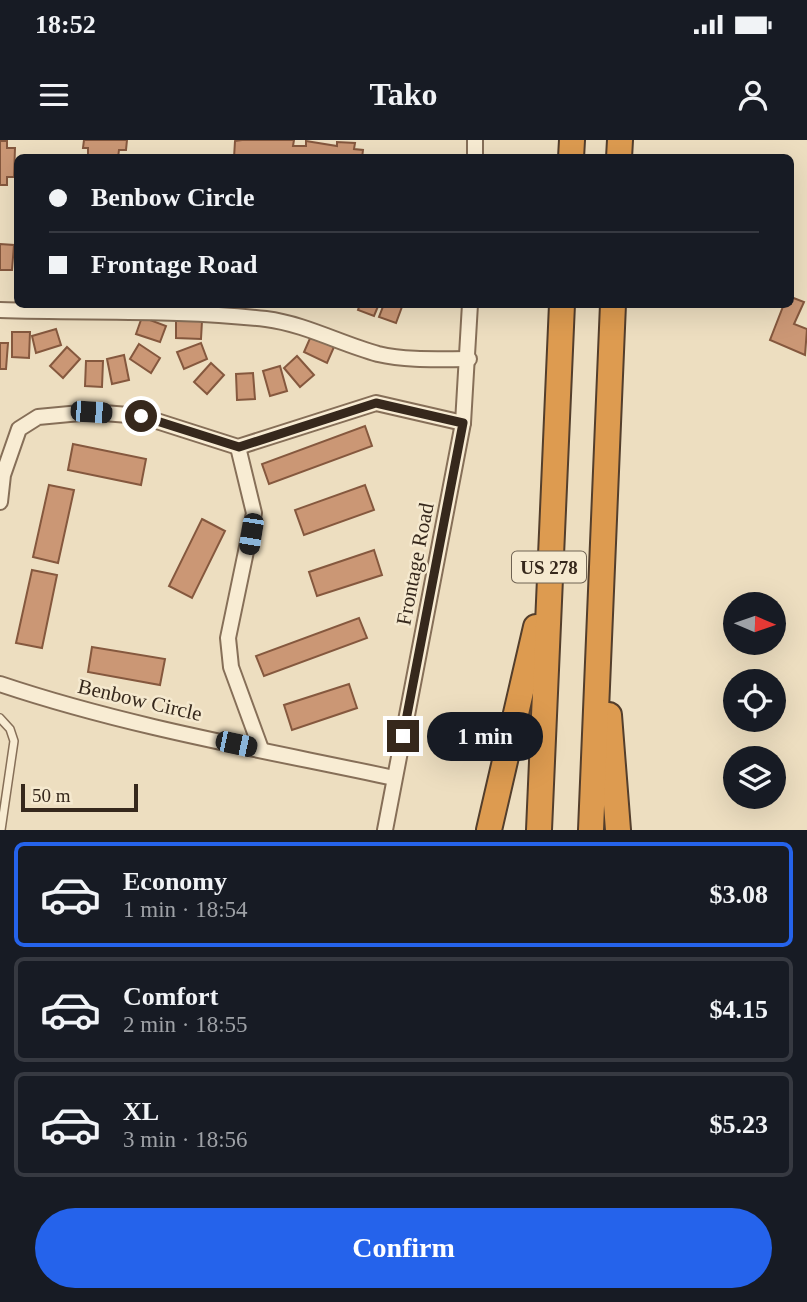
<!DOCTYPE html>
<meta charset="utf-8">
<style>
:root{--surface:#171b24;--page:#20242c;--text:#f1f3f6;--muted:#9ea1a6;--line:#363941;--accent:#2563eb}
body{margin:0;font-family:"Times New Roman",serif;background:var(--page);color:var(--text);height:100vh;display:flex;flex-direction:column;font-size:26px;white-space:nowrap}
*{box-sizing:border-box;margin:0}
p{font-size:23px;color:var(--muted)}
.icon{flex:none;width:38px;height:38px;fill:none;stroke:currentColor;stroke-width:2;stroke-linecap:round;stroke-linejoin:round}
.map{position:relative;height:690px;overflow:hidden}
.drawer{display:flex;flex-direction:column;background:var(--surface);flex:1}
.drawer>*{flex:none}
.guide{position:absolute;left:14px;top:14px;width:780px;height:154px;border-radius:10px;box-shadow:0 7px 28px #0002;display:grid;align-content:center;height:154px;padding:0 35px;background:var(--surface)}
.needle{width:46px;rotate:92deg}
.buttons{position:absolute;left:723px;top:452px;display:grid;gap:14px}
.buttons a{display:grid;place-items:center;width:63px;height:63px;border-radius:50%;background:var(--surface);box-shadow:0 7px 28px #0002;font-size:35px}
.scale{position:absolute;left:21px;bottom:18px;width:117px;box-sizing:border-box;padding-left:7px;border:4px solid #36281c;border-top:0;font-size:19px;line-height:24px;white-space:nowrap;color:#36281c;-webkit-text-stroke:5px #f5e9cf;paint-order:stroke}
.end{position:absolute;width:32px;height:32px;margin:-16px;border:9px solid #36281c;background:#fff;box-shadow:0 0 0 4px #fff}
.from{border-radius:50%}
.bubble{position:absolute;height:49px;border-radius:24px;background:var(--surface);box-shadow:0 7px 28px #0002;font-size:23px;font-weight:800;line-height:49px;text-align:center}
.car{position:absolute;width:21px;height:42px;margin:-21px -10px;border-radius:9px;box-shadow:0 0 5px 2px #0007;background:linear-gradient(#222 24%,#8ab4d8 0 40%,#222 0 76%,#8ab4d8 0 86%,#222 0)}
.guide b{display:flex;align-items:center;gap:24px;height:66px;font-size:26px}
.guide b+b{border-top:2px solid var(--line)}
.guide i{width:18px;height:18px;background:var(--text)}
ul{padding:12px 0 0;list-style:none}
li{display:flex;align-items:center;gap:21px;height:105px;margin:0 14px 10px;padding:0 21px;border:4px solid var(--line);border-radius:10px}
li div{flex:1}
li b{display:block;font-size:26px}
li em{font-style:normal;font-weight:800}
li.on{border-color:var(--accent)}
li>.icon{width:63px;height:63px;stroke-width:1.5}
.button{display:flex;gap:14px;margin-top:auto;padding:14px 35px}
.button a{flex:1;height:80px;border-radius:42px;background:var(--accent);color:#fff;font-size:28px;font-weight:800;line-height:80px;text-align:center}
.status{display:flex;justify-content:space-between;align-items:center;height:49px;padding:0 35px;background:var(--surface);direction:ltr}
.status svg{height:19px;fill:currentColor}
header{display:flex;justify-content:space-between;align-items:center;height:91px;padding:0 35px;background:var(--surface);font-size:32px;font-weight:800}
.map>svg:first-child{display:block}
.building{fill:#cb9775;stroke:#85583e;stroke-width:2}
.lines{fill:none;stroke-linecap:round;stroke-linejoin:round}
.service-casing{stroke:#866f58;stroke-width:10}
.minor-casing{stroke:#866f58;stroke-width:18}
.motorway-casing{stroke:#533e2c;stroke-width:28}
.service{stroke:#f8ecd3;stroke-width:7}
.minor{stroke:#f8ecd3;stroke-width:14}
.motorway{stroke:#dd9b50;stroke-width:24}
.route{stroke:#36281c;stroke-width:9}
.labels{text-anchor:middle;stroke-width:5;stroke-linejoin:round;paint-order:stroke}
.shield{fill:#f5e9cf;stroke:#6f6252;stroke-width:2}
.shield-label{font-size:19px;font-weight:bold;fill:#36281c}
.street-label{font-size:21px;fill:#36281c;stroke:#f5e9cf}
</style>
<div class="status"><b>18:52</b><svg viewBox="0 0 49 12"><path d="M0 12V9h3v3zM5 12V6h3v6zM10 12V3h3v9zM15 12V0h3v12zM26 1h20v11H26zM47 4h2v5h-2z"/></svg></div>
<header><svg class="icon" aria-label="menu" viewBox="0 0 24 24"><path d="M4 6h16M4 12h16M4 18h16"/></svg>Tako<svg class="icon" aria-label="person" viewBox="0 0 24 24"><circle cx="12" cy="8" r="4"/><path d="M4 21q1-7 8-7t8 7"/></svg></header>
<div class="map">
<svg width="807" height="690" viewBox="0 0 807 690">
<rect width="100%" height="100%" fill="#eddec0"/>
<g class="building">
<path d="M84 0H127L126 10H119L118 18H88V8H83Z"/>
<path d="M242 0H294L293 6H306V1L337 6V2L355 3 354 9 363 10 362 18H234L235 1Z"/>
<path d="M0 1H7V8H15L14 37H7V45H0Z"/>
<path d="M0 104 14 105 12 130H0Z"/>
<path d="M791 157 804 162 794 184 807 189 805 215 770 200 784 164H791Z"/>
<path d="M360 164H379L374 176 358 170Z"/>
<path d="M384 164H403L396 183 379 177Z"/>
<path d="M142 177 166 186 160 202 136 194Z"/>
<path d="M176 180 202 181 201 199 176 198Z"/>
<path d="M56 189 61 205 36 213 32 196Z"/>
<path d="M12 192H30L29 218 12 217Z"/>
<path d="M311 196 334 207 327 223 304 212Z"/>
<path d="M0 203H8L6 229H0Z"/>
<path d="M201 203 207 219 184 229 177 212Z"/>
<path d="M139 204 160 218 151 233 130 219Z"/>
<path d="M67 207 80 219 63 238 50 226Z"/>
<path d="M124 215 129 240 112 244 107 219Z"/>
<path d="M297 216 314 235 300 247 284 228Z"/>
<path d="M86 221H103L102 247 85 246Z"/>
<path d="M211 223 224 235 207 254 194 242Z"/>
<path d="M280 226 287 251 270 256 263 231Z"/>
<path d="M253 233 255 259 237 260 236 234Z"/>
<path d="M365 286 372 306 269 344 262 324Z"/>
<path d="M73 304 146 319 141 345 68 330Z"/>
<path d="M49 345 74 350 58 423 33 417Z"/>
<path d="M365 345 374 370 304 395 295 370Z"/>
<path d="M202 379 225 391 192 458 169 446Z"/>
<path d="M374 410 382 435 317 456 309 432Z"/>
<path d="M32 430 57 435 42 508 16 503Z"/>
<path d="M359 478 367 498 264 536 256 516Z"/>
<path d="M92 507 165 519 160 545 88 532Z"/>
<path d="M349 544 357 568 292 590 284 565Z"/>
</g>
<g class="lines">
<defs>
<path id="service" d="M0 578 10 589 14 601 1 690"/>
<g id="minor">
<path d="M475 18V0"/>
<path d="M0 170C89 173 178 169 266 179 305 184 341 204 378 214 408 221 439 219 469 219"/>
<path d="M238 307 254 373 228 498 231 527 261 609"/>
<path d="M0 362 3 335 19 289 38 277 91 272 141 276 238 307 376 263 463 283"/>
<path d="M0 544C128 587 263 610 394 638"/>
<path d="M385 690 463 283 470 164"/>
</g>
<g id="motorway">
<path d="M571 18 572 0"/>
<path d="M619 18 620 0"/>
<path d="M609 575 618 690"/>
<path d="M489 690 536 487"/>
<path d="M539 690 562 164"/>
<path d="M591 690 613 164"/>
</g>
</defs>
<use href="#service" class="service-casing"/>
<use href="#minor" class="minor-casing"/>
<use href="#motorway" class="motorway-casing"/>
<use href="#service" class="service"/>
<use href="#minor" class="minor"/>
<use href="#motorway" class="motorway"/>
</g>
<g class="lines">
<path class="route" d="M141 276 239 307 376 263 463 283 403 596"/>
</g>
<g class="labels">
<rect class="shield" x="512" y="411.5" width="74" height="31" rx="5"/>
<g class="shield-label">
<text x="549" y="434">US 278</text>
</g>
<g class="street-label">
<text transform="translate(415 424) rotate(-79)" y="7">Frontage Road</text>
<text transform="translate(140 560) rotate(13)" y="7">Benbow Circle</text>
</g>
</g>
</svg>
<div class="buttons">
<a><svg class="needle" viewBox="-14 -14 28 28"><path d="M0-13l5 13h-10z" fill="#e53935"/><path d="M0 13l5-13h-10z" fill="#9ea1a6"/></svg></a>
<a><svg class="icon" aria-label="locate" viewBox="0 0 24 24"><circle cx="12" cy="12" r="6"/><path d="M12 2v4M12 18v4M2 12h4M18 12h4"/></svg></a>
<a><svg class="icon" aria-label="layers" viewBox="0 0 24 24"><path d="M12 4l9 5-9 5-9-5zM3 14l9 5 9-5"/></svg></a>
</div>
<div class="scale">50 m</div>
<i class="end from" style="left:141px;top:276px"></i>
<i class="end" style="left:403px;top:596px"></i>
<div class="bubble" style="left:427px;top:572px;width:116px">1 min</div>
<i class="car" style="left:91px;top:272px;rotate:94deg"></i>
<i class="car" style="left:251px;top:394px;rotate:189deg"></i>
<i class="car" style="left:236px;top:604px;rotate:102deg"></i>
<div class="guide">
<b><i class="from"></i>Benbow Circle</b>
<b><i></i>Frontage Road</b>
</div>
</div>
<section class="drawer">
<ul>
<li class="on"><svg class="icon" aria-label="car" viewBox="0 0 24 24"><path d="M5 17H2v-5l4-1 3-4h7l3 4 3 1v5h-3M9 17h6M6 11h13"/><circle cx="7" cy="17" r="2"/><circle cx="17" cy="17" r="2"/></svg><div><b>Economy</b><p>1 min · 18:54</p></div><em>$3.08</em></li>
<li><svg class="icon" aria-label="car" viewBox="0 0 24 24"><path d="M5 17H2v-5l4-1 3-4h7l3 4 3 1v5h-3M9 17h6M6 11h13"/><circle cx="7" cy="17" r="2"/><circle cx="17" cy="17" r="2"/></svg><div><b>Comfort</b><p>2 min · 18:55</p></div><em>$4.15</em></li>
<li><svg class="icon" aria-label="car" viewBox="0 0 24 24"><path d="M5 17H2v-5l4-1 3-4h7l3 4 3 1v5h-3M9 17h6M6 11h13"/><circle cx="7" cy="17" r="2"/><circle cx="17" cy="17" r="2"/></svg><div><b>XL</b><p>3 min · 18:56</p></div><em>$5.23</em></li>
</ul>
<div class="button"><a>Confirm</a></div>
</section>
